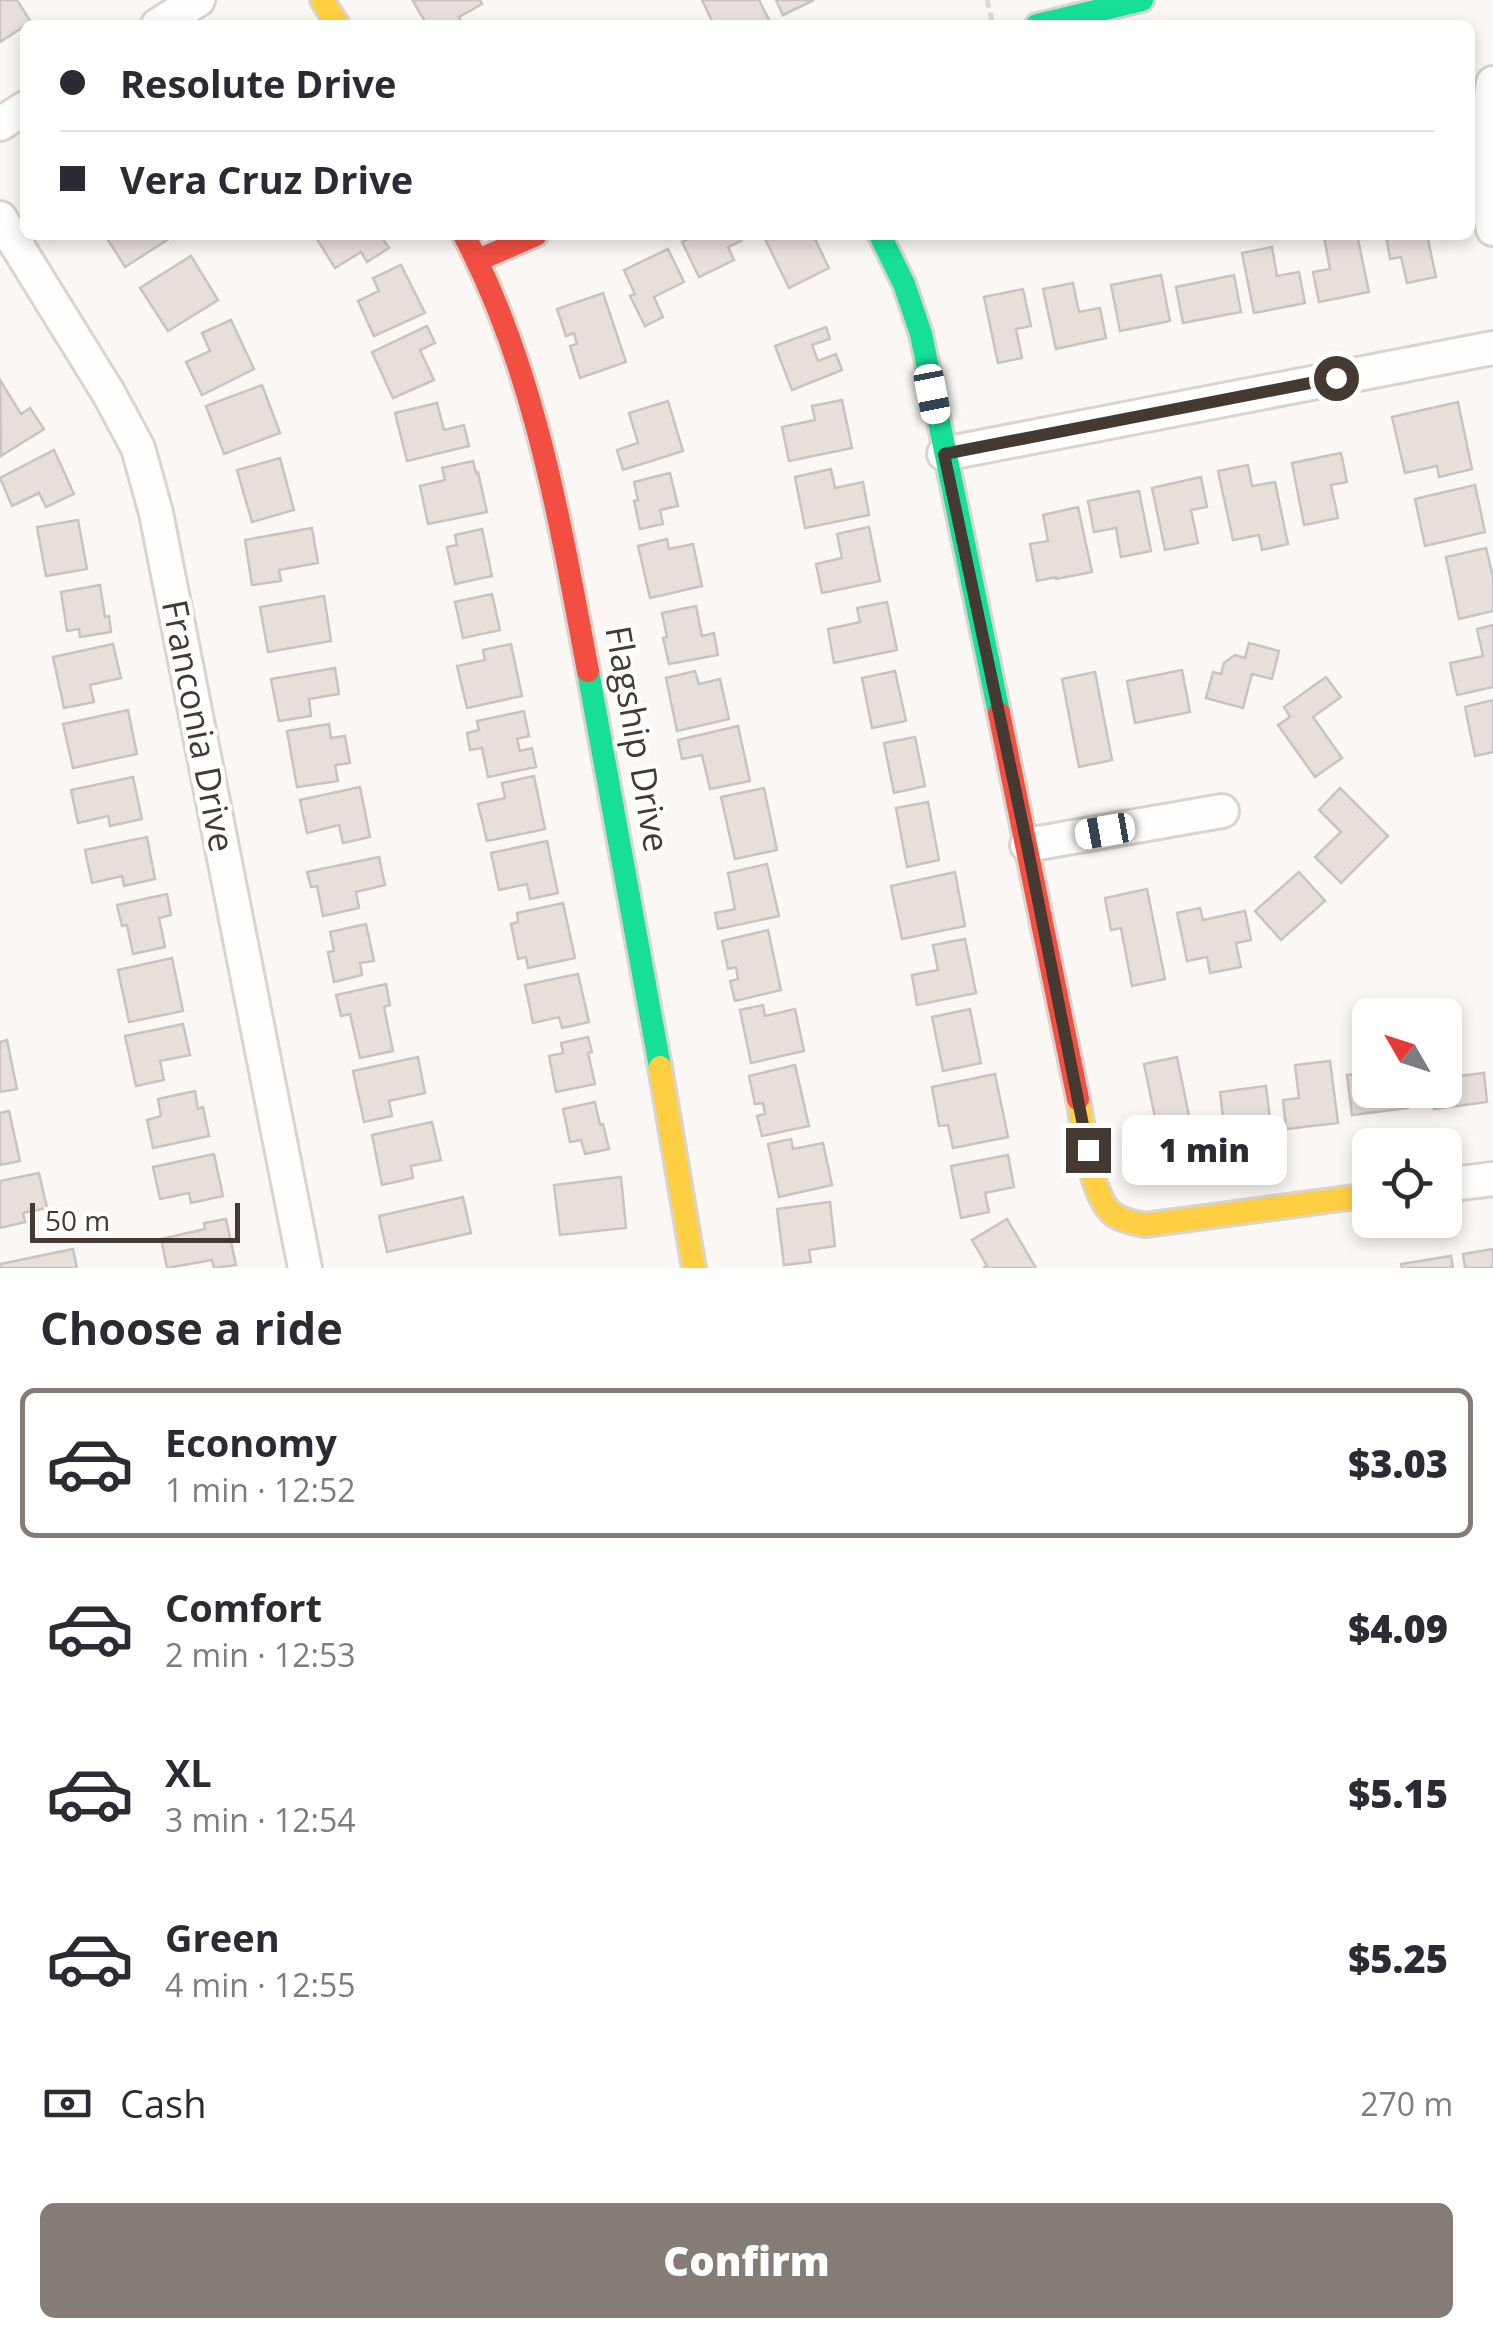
<!DOCTYPE html>
<meta charset="utf-8">
<style>
:root{--surface:#fff;--page:#f7f7f7;--text:#2b2b33;--muted:#7c7c81;--line:#e1e1e2;--accent:#847c75}
body{margin:0;font-family:"Open Sans",sans-serif;background:var(--page);color:var(--text);height:100vh;display:flex;flex-direction:column;font-size:38px;white-space:nowrap}
*{box-sizing:border-box;margin:0}
p{font-size:32px;color:var(--muted)}
.icon{flex:none;width:55px;height:55px;fill:none;stroke:currentColor;stroke-width:2;stroke-linecap:round;stroke-linejoin:round}
.map{position:relative;height:1268px;overflow:hidden}
.panel{display:flex;flex-direction:column;background:var(--surface);flex:1}
.panel>*{flex:none}
.top-card{position:absolute;left:20px;top:20px;width:1455px;height:220px;border-radius:15px;box-shadow:0 5px 15px #0003;display:grid;align-content:center;height:220px;padding:0 40px;background:var(--surface)}
.needle{width:65px;rotate:309deg}
.controls{position:absolute;left:1352px;top:998px;display:grid;gap:20px}
.controls a{display:grid;place-items:center;width:110px;height:110px;border-radius:15px;background:var(--surface);box-shadow:0 5px 15px #0003;font-size:50px}
.scale{position:absolute;left:30px;bottom:25px;width:210px;box-sizing:border-box;padding-left:10px;border:5px solid #453a31;border-top:0;font-size:28px;line-height:35px;white-space:nowrap;color:#453a31;-webkit-text-stroke:8px #fff;paint-order:stroke}
.end{position:absolute;width:45px;height:45px;margin:-22px;border:12px solid #453a31;background:#fff;box-shadow:0 0 0 5px #fff}
.from{border-radius:50%}
.bubble{position:absolute;height:70px;border-radius:15px;background:var(--surface);box-shadow:0 5px 15px #0003;font-size:32px;font-weight:800;line-height:70px;text-align:center}
.car{position:absolute;width:30px;height:60px;margin:-30px -15px;border-radius:12px;box-shadow:0 0 8px 2px #0007;background:linear-gradient(#fff 24%,#345 0 40%,#fff 0 76%,#345 0 86%,#fff 0)}
.top-card b{display:flex;align-items:center;gap:35px;height:95px;font-size:38px}
.top-card b+b{border-top:2px solid var(--line)}
.top-card i{width:25px;height:25px;background:var(--text)}
ul{padding:0;list-style:none}
li{display:flex;align-items:center;gap:30px;height:150px;margin:0 20px 15px;padding:0 20px;border:5px solid transparent;border-radius:15px}
li div{flex:1}
li b{display:block;font-size:38px}
li em{font-style:normal;font-weight:800}
li.active{border-color:var(--accent)}
li>.icon{width:90px;height:90px;stroke-width:1.5}
h2{padding:0 40px;font-size:45px;line-height:120px}
.pay{display:flex;align-items:center;gap:25px;height:110px;padding:0 40px;font-size:38px}
.pay p{margin-inline-start:auto}
.cta{display:flex;gap:20px;margin-top:auto;padding:20px 40px}
.cta a{flex:1;height:115px;border-radius:15px;background:var(--accent);color:#fff;font-size:40px;font-weight:800;line-height:115px;text-align:center}
.map>svg:first-child{display:block}
.building{fill:#e6dfda;stroke:#cac3bf;stroke-width:2.5}
.lines{fill:none;stroke-linecap:round;stroke-linejoin:round}
.street-casing{stroke:#dad4ce;stroke-width:38}
.fast-casing{stroke:#dad4ce;stroke-width:28}
.slow-casing{stroke:#dad4ce;stroke-width:28}
.jam-casing{stroke:#dad4ce;stroke-width:28}
.path{stroke:#dbdad9;stroke-width:5;stroke-dasharray:8 5;stroke-linecap:butt}
.street{stroke:#fefefd;stroke-width:32}
.fast{stroke:#16e098;stroke-width:22}
.slow{stroke:#ffcf43;stroke-width:22}
.jam{stroke:#f24e42;stroke-width:22}
.route{stroke:#453a31;stroke-width:12}
.labels{text-anchor:middle;stroke-width:9;stroke-linejoin:round;paint-order:stroke}
.street-label{font-size:35px;fill:#453a31;stroke:#fff}
</style>
<div class="map">
<svg width="1493" height="1268" viewBox="0 0 1493 1268">
<rect width="100%" height="100%" fill="#faf7f4"/>
<g class="building">
<path d="M0 0H17L31 22 0 42Z"/>
<path d="M415 0H480L482 4 459 17 463 25H427L413 1Z"/>
<path d="M702 0H759L771 24 714 25Z"/>
<path d="M776 0H814L783 15Z"/>
<path d="M105 235H175L125 267Z"/>
<path d="M380 235 389 248 367 262 361 252 335 268 315 236Z"/>
<path d="M697 235H738L741 241 728 247 734 260 699 277 682 242Z"/>
<path d="M763 235H813L829 268 789 288Z"/>
<path d="M1333 235H1357L1369 292 1319 302 1313 272 1330 269 1324 237Z"/>
<path d="M1386 235H1427L1436 277 1407 283 1401 257 1390 259Z"/>
<path d="M1272 247 1277 276 1299 272 1305 303 1254 313 1242 253Z"/>
<path d="M668 249 684 282 654 297 663 317 645 326 630 296 635 294 624 270Z"/>
<path d="M191 256 218 300 168 331 140 288Z"/>
<path d="M401 265 425 313 374 336 358 301 379 291 373 278Z"/>
<path d="M1161 275 1170 321 1120 331 1111 285Z"/>
<path d="M1234 275 1241 312 1183 323 1176 287Z"/>
<path d="M1073 283 1079 312 1100 308 1106 338 1056 349 1043 289Z"/>
<path d="M1023 289 1031 326 1016 329 1022 358 998 363 984 297Z"/>
<path d="M603 293 626 362 580 378 570 346 577 344 574 333 566 336 557 309Z"/>
<path d="M231 320 254 369 202 395 186 362 210 351 202 333Z"/>
<path d="M427 326 435 343 420 350 434 380 393 398 372 352Z"/>
<path d="M826 327 830 339 812 345 818 361 836 354 842 370 792 390 775 346Z"/>
<path d="M0 380 21 414 30 408 44 429 1 456Z"/>
<path d="M262 385 280 433 224 454 206 406Z"/>
<path d="M842 400 852 448 789 461 782 427 815 420 812 406Z"/>
<path d="M668 401 683 451 623 470 617 450 638 443 629 413Z"/>
<path d="M1458 402 1472 469 1439 477 1437 466 1405 473 1392 417Z"/>
<path d="M437 403 444 430 464 425 469 446 407 461 395 413Z"/>
<path d="M54 450 74 494 46 507 39 493 12 506 0 478Z"/>
<path d="M1341 453 1347 482 1331 485 1338 518 1304 525 1292 463Z"/>
<path d="M280 458 294 510 252 522 237 470Z"/>
<path d="M473 461 476 473 478 472 487 512 428 524 420 486 445 480 442 468Z"/>
<path d="M1248 465 1252 486 1275 482 1288 544 1262 550 1259 535 1233 540 1218 471Z"/>
<path d="M831 469 835 488 863 482 869 515 805 528 795 477Z"/>
<path d="M670 473 678 506 660 510 663 524 640 529 634 501 638 500 634 482Z"/>
<path d="M1201 477 1207 507 1191 510 1198 543 1165 550 1152 488Z"/>
<path d="M1475 485 1485 532 1425 546 1415 499Z"/>
<path d="M1139 491 1151 551 1121 557 1116 528 1094 532 1088 501Z"/>
<path d="M1078 507 1092 572 1056 579V577L1037 581 1030 544 1048 541 1043 515Z"/>
<path d="M78 520 87 569 46 576 37 527Z"/>
<path d="M869 527 880 581 822 593 816 564 842 558 837 534Z"/>
<path d="M312 528 318 563 279 570 281 581 252 585 245 540Z"/>
<path d="M482 529 492 576 455 584 447 547 457 545 455 535Z"/>
<path d="M667 539 669 549 693 544 702 586 650 598 638 546Z"/>
<path d="M1486 548 1493 577V611L1459 619 1446 557Z"/>
<path d="M100 585 105 617 109 616 111 632 80 637 79 629 67 631 61 592Z"/>
<path d="M492 594 500 630 463 638 455 602Z"/>
<path d="M324 596 331 641 268 652 260 607Z"/>
<path d="M887 602 897 650 834 663 828 629 860 622 857 608Z"/>
<path d="M696 606 702 636 714 633 718 655 669 664 663 638 667 637 662 613Z"/>
<path d="M1493 625V687L1457 695 1450 663 1483 656 1477 629Z"/>
<path d="M1249 643 1279 651 1272 679 1252 674 1243 708 1206 698 1213 672 1221 674 1224 663 1235 655 1245 658Z"/>
<path d="M113 644 121 678 90 685 94 702 64 708 53 657Z"/>
<path d="M511 644 522 696 467 708 457 666 485 660 483 650Z"/>
<path d="M335 668 339 694 309 699 311 716 279 721 271 679Z"/>
<path d="M1182 670 1190 712 1135 723 1127 681Z"/>
<path d="M695 671 699 684 720 679 729 719 677 731 666 678Z"/>
<path d="M895 671 906 721 872 728 862 678Z"/>
<path d="M1095 672 1112 760 1079 767 1062 679Z"/>
<path d="M1326 677 1341 697 1313 717 1342 758 1315 777 1278 725 1290 717 1284 707Z"/>
<path d="M1493 700V752L1475 756 1465 707Z"/>
<path d="M128 710 137 754 73 768 63 724Z"/>
<path d="M524 711 529 736 517 739 520 751 532 748 536 767 488 777 482 748 470 750 467 733 479 730 477 721Z"/>
<path d="M329 724 331 738 345 736 350 763 335 765 338 781 297 787 287 731Z"/>
<path d="M738 726 750 781 710 789 702 755 682 759 678 740Z"/>
<path d="M915 737 925 786 894 793 884 743Z"/>
<path d="M534 776 545 829 487 841 478 804 505 798 502 783Z"/>
<path d="M133 777 142 819 110 826 108 816 78 823 71 790Z"/>
<path d="M360 787 370 837 343 843 339 825 307 833 300 800Z"/>
<path d="M764 788 777 850 735 859 721 797Z"/>
<path d="M1340 788 1388 836 1341 883 1315 857 1341 832 1319 810Z"/>
<path d="M928 802 939 860 907 867 896 808Z"/>
<path d="M147 837 155 879 124 886 122 876 92 883 85 850Z"/>
<path d="M547 841 558 893 530 899 527 884 499 890 491 853Z"/>
<path d="M379 857 385 885 356 892 359 908 323 916 317 886 311 887 307 872Z"/>
<path d="M767 864 779 916 718 929 715 913 735 909 728 873Z"/>
<path d="M955 872 965 926 902 939 891 886Z"/>
<path d="M1299 872 1325 901 1281 940 1255 911Z"/>
<path d="M1147 889 1165 979 1132 986 1121 928 1111 930 1105 898Z"/>
<path d="M167 894 171 915 159 918 165 947 133 954 127 925 122 926 117 905Z"/>
<path d="M563 903 575 958 528 968 526 957 518 959 511 924 518 922 517 913Z"/>
<path d="M1200 908 1203 920 1245 911 1251 940 1236 943 1241 967 1210 973 1207 957 1187 961 1177 913Z"/>
<path d="M366 924 374 961 360 963 362 975 334 982 328 952 334 951 330 932Z"/>
<path d="M768 930 781 990 735 1001 730 981 738 979 736 967 728 969 722 941Z"/>
<path d="M965 939 976 993 917 1005 912 975 938 970 933 945Z"/>
<path d="M172 958 183 1011 129 1022 118 970Z"/>
<path d="M578 974 589 1022 562 1028 559 1017 533 1023 525 985Z"/>
<path d="M386 984 390 1005 384 1007 393 1051 360 1058 350 1014 341 1016 336 995Z"/>
<path d="M763 1005 765 1016 795 1009 804 1051 751 1063 740 1010Z"/>
<path d="M970 1009 981 1063 943 1071 932 1017Z"/>
<path d="M183 1024 190 1055 160 1061 164 1080 136 1086 125 1036Z"/>
<path d="M588 1037 592 1052 588 1053 595 1084 556 1092 549 1056 563 1053 561 1043Z"/>
<path d="M7 1040 17 1089 0 1092V1042Z"/>
<path d="M1455 1044 1458 1076 1484 1073 1487 1102 1434 1109 1431 1090H1445V1045Z"/>
<path d="M418 1057 425 1093 389 1101 392 1116 364 1122 353 1071Z"/>
<path d="M1177 1057 1195 1145 1162 1151 1144 1064Z"/>
<path d="M1330 1061 1338 1123 1286 1129 1283 1100 1299 1098 1295 1065Z"/>
<path d="M795 1065 809 1126 762 1136 757 1116 765 1114 763 1103 755 1104 749 1076Z"/>
<path d="M1370 1073V1090H1406L1408 1108 1352 1115 1347 1075Z"/>
<path d="M995 1074 1008 1137 953 1148 948 1125 939 1126 932 1087Z"/>
<path d="M1266 1086 1271 1128 1225 1134 1220 1092Z"/>
<path d="M195 1091 198 1109 203 1107 209 1136 153 1148 147 1120 161 1116 158 1099Z"/>
<path d="M595 1102 600 1125 603 1124 609 1149 585 1154 581 1140 570 1142 563 1109Z"/>
<path d="M9 1111 20 1161 0 1165V1113Z"/>
<path d="M432 1122 441 1160 411 1166 413 1178 382 1185 372 1135Z"/>
<path d="M791 1139 793 1149 823 1143 832 1185 779 1197 768 1144Z"/>
<path d="M214 1154 223 1196 191 1203 189 1193 160 1199 153 1167Z"/>
<path d="M1008 1155 1014 1187 985 1193 989 1212 961 1218 951 1166Z"/>
<path d="M39 1173 47 1208 23 1213 25 1222 0 1228V1181Z"/>
<path d="M621 1177 626 1228 560 1235 554 1185Z"/>
<path d="M463 1197 471 1233 387 1252 379 1216Z"/>
<path d="M830 1202 835 1246 809 1250 811 1262 784 1265 777 1209Z"/>
<path d="M226 1219 236 1265 214 1268 212 1260 167 1268 161 1239 205 1229 204 1223Z"/>
<path d="M1007 1219 1036 1268H983L987 1266 972 1240Z"/>
<path d="M73 1249 77 1268H0V1264Z"/>
<path d="M1493 1249V1268H1465L1463 1254Z"/>
<path d="M1451 1256 1453 1268H1402L1401 1264Z"/>
</g>
<g class="lines">
<defs>
<g id="street">
<path d="M158 25 198 0"/>
<path d="M1493 83 1481 164 1483 186 1493 229"/>
<path d="M0 124 25 108"/>
<path d="M0 218 109 394 138 448 156 513 305 1268"/>
<path d="M944 454 1493 348"/>
<path d="M1027 845 1222 811"/>
<path d="M1445 1185 1493 1179"/>
</g>
<g id="fast">
<path d="M1037 25 1142 0"/>
<path d="M880 235 904 284 921 334 999 713"/>
<path d="M588 671 660 1067"/>
</g>
<g id="slow">
<path d="M322 0 338 25"/>
<path d="M660 1067 694 1268"/>
<path d="M1078 1099C1084 1129 1090 1197 1114 1215 1123 1221 1135 1223 1145 1225L1370 1195"/>
</g>
<g id="jam">
<path d="M464 235C535 369 560 523 588 671"/>
<path d="M478 260 536 235"/>
<path d="M999 713 1078 1099"/>
</g>
</defs>
<use href="#street" class="street-casing"/>
<use href="#fast" class="fast-casing"/>
<use href="#slow" class="slow-casing"/>
<use href="#jam" class="jam-casing"/>
<path class="path" d="M987 0 993 25"/>
<use href="#street" class="street"/>
<use href="#fast" class="fast"/>
<use href="#slow" class="slow"/>
<use href="#jam" class="jam"/>
</g>
<g class="lines">
<path class="route" d="M1088 1150 1027 845 944 454 1336 378"/>
</g>
<g class="labels">
<g class="street-label">
<text transform="translate(198 726) rotate(79)" y="12">Franconia Drive</text>
<text transform="translate(637 739) rotate(80)" y="12">Flagship Drive</text>
</g>
</g>
</svg>
<div class="controls">
<a><svg class="needle" viewBox="-14 -14 28 28"><path d="M0-13l5 13h-10z" fill="#e53935"/><path d="M0 13l5-13h-10z" fill="#7c7c81"/></svg></a>
<a><svg class="icon" aria-label="locate" viewBox="0 0 24 24"><circle cx="12" cy="12" r="6"/><path d="M12 2v4M12 18v4M2 12h4M18 12h4"/></svg></a>
</div>
<div class="scale">50 m</div>
<i class="end from" style="left:1336px;top:378px"></i>
<i class="end" style="left:1088px;top:1150px"></i>
<div class="bubble" style="left:1122px;top:1115px;width:165px">1 min</div>
<i class="car" style="left:932px;top:394px;rotate:169deg"></i>
<i class="car" style="left:1105px;top:831px;rotate:260deg"></i>
<div class="top-card">
<b><i class="from"></i>Resolute Drive</b>
<b><i></i>Vera Cruz Drive</b>
</div>
</div>
<section class="panel">
<h2>Choose a ride</h2>
<ul>
<li class="active"><svg class="icon" aria-label="car" viewBox="0 0 24 24"><path d="M5 17H2v-5l4-1 3-4h7l3 4 3 1v5h-3M9 17h6M6 11h13"/><circle cx="7" cy="17" r="2"/><circle cx="17" cy="17" r="2"/></svg><div><b>Economy</b><p>1 min · 12:52</p></div><em>$3.03</em></li>
<li><svg class="icon" aria-label="car" viewBox="0 0 24 24"><path d="M5 17H2v-5l4-1 3-4h7l3 4 3 1v5h-3M9 17h6M6 11h13"/><circle cx="7" cy="17" r="2"/><circle cx="17" cy="17" r="2"/></svg><div><b>Comfort</b><p>2 min · 12:53</p></div><em>$4.09</em></li>
<li><svg class="icon" aria-label="car" viewBox="0 0 24 24"><path d="M5 17H2v-5l4-1 3-4h7l3 4 3 1v5h-3M9 17h6M6 11h13"/><circle cx="7" cy="17" r="2"/><circle cx="17" cy="17" r="2"/></svg><div><b>XL</b><p>3 min · 12:54</p></div><em>$5.15</em></li>
<li><svg class="icon" aria-label="car" viewBox="0 0 24 24"><path d="M5 17H2v-5l4-1 3-4h7l3 4 3 1v5h-3M9 17h6M6 11h13"/><circle cx="7" cy="17" r="2"/><circle cx="17" cy="17" r="2"/></svg><div><b>Green</b><p>4 min · 12:55</p></div><em>$5.25</em></li>
</ul>
<div class="pay"><svg class="icon" aria-label="cash" viewBox="0 0 24 24"><path d="M3 7h18v10H3z"/><circle cx="12" cy="12" r="2"/></svg>Cash<p>270 m</p></div>
<div class="cta"><a>Confirm</a></div>
</section>
